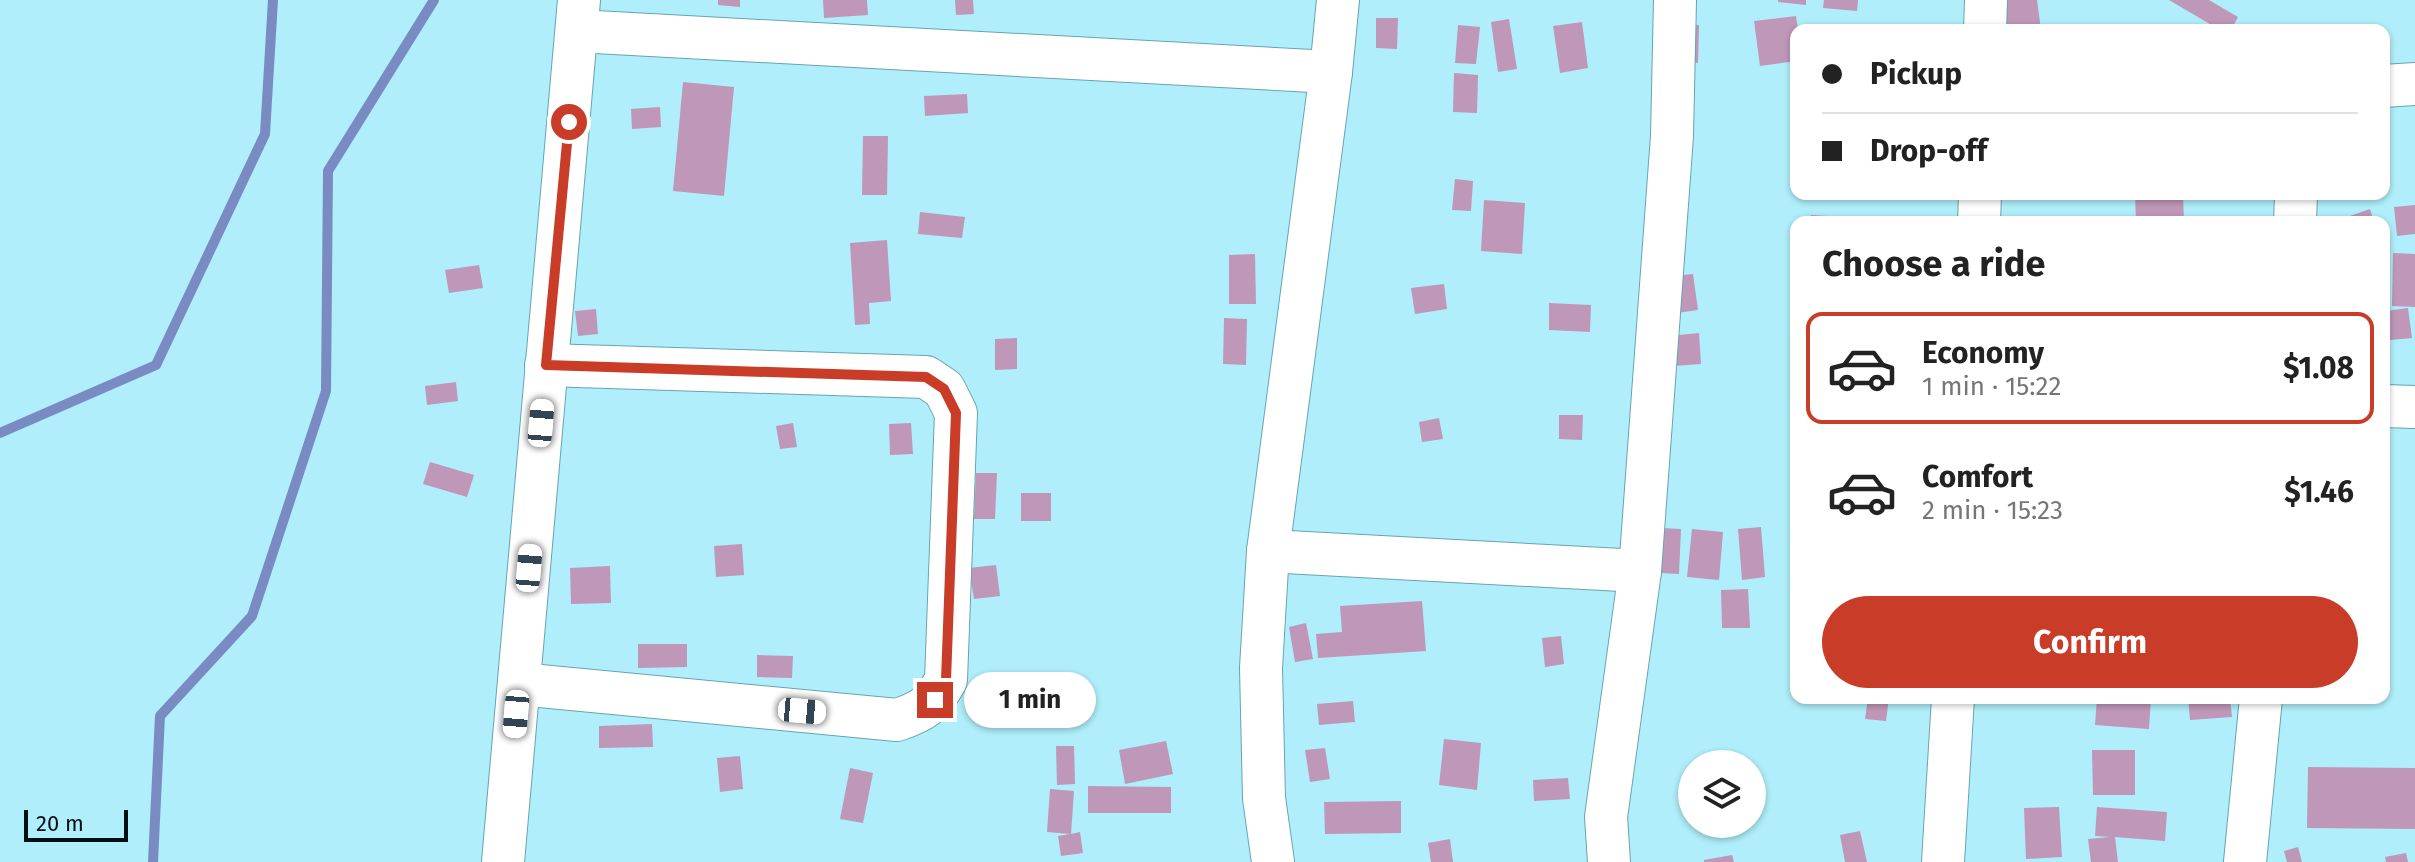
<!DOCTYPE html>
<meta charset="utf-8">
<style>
:root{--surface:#fff;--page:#f2f2f2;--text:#222;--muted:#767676;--line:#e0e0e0;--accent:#c93d28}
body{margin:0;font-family:"Fira Sans",sans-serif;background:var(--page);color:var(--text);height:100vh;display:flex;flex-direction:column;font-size:30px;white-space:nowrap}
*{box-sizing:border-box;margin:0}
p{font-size:26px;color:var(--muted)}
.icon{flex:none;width:44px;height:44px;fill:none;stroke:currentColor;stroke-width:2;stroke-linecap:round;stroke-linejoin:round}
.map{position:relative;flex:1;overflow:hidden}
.side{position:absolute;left:1790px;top:216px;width:600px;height:488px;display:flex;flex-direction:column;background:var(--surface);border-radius:16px;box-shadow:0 2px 6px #0004}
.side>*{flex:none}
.top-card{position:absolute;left:1790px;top:24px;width:600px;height:176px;border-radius:16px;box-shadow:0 2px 6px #0004;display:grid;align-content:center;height:176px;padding:0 32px;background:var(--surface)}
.controls{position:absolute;left:1678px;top:750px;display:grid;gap:16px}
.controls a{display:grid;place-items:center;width:88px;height:88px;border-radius:50%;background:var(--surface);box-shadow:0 2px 6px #0004;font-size:40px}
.scale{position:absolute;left:24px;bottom:20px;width:104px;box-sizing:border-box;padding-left:8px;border:4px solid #000f13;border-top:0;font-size:22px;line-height:28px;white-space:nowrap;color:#000f13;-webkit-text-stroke:6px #afeefa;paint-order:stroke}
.end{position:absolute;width:36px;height:36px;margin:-18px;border:10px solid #c93d28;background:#fff;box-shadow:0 0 0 4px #fff}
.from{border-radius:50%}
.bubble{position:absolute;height:56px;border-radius:28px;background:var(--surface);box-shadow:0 2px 6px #0004;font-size:26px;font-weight:700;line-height:56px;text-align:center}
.car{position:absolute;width:24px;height:48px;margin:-24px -12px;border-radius:10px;box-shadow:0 0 6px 2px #0007;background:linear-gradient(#fff 24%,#345 0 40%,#fff 0 76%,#345 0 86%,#fff 0)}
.top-card b{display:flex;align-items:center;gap:28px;height:76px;font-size:30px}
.top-card b+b{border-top:2px solid var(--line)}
.top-card i{width:20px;height:20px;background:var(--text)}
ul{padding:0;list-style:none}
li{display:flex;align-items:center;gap:24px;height:112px;margin:0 16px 12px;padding:0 16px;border:4px solid transparent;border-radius:16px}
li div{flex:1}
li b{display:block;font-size:30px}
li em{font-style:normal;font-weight:700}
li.active{border-color:var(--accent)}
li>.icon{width:72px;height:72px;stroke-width:1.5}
h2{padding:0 32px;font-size:36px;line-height:96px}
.primary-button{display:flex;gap:16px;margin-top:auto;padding:16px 32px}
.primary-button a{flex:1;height:92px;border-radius:48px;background:var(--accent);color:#fff;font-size:32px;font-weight:700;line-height:92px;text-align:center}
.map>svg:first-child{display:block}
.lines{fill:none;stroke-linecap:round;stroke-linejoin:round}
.stream{stroke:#7a8bc3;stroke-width:10}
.building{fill:#bf97b9}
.street-casing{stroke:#67a4b0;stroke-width:44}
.street{stroke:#fff;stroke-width:42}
.route{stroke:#c93d28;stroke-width:10}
</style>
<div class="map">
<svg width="2415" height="862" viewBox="0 0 2415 862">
<rect width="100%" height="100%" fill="#afeefa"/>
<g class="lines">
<g class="stream">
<path d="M0 433 156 365 265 134 273 0"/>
<path d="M153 862 160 716 252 616 326 391 328 171 434 0"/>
</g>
</g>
<g class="building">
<path d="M718 0H740V7L718 5Z"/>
<path d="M823 0H867L868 15 824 18Z"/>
<path d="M955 0H973L974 14 956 15Z"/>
<path d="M1778 0H1806V5L1778 2Z"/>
<path d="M1824 0H1858L1857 11 1823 8Z"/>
<path d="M2004 0H2037L2041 30H2007Z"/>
<path d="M2169 0H2209L2238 17 2231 30H2220Z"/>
<path d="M1796 16 1798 30H1796V61L1760 66 1754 21Z"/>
<path d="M1376 18H1398L1397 49 1376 48Z"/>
<path d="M1509 19 1517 69 1498 72 1491 22Z"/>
<path d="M1582 22 1588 68 1560 73 1553 26Z"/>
<path d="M1679 24 1699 25 1698 63 1679 62Z"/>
<path d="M1458 25 1480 27 1476 64 1455 63Z"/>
<path d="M1454 73 1478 75 1477 113 1453 112Z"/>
<path d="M683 82 734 87 724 196 673 191Z"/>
<path d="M967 94 968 113 925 116 924 96Z"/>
<path d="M660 107 661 127 632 129 631 109Z"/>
<path d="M863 136H888L887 195H862Z"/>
<path d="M1455 179 1473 181 1471 211 1452 210Z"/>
<path d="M2135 194H2183L2184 222H2136Z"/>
<path d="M1484 200 1525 203 1522 254 1481 251Z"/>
<path d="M2415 205V234L2397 236 2394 207Z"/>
<path d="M2370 209 2374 222H2342L2341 219Z"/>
<path d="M920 212 965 217 962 238 918 234Z"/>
<path d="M1811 215 1844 217V222H1810Z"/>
<path d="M887 240 891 301 869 303 870 324 855 325 850 243Z"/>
<path d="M2393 253 2415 254V307L2392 306Z"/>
<path d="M1255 254 1256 304H1229V255Z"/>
<path d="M479 265 483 288 449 293 445 270Z"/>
<path d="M1693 274 1698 310 1677 313 1673 276Z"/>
<path d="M1444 284 1447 309 1415 314 1411 288Z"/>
<path d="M1549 303 1591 305 1590 332 1549 330Z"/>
<path d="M2408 308 2412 338 2390 340 2386 311Z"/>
<path d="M596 309 598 334 578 336 575 311Z"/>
<path d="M1224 318 1247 319 1246 365 1223 364Z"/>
<path d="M1699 333 1701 364 1661 367 1658 337Z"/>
<path d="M1017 338V369L995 370V339Z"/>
<path d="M456 382 458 401 427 405 425 386Z"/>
<path d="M1559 415H1583L1582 440 1559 439Z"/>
<path d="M1439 418 1443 439 1422 442 1419 422Z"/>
<path d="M793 423 797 447 780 449 776 426Z"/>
<path d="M911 423 913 454 890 455 889 424Z"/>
<path d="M430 462 474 475 467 497 423 484Z"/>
<path d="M976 473H997L995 519H974Z"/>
<rect x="1021" y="493" width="30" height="28"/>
<path d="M1761 527 1765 577 1742 580 1738 529Z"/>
<path d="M1662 528 1681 529 1679 574 1659 573Z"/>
<path d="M1692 529 1723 532 1719 580 1687 577Z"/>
<path d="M742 544 744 575 716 577 714 546Z"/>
<path d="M996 565 1000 596 974 599 969 568Z"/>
<path d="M610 566 611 603 571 604 570 568Z"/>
<path d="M1748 589 1750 628H1722L1721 590Z"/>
<path d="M1422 601 1426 651 1318 658 1316 634 1342 632 1340 606Z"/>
<path d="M1306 623 1313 659 1295 662 1289 627Z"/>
<path d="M1561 636 1564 664 1545 667 1542 638Z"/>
<path d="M638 644H687V667L638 668Z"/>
<path d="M757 655 793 656 792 678 757 677Z"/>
<path d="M1056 681H1075L1074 726 1055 725Z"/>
<path d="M1868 698H1889L1886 721 1865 719Z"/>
<path d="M2097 698H2151L2149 729 2095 725Z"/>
<path d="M2188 698H2230L2232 717 2190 720Z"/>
<path d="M1353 701 1355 722 1319 725 1317 704Z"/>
<path d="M652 724 653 747 599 748V726Z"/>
<path d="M1444 739 1481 743 1477 790 1439 785Z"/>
<path d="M1166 741 1173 774 1125 784 1119 750Z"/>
<path d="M1056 746H1074L1075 784 1057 785Z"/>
<path d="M1325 748 1330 779 1310 782 1305 750Z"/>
<path d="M2092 750H2135V795H2093Z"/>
<path d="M740 756 743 789 720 792 717 758Z"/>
<path d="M2308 767 2415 768V829L2307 828Z"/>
<path d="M850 768 873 773 863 823 840 819Z"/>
<path d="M1568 778 1570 799 1534 801 1533 780Z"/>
<path d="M1088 786 1171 787V813H1088Z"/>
<path d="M1050 789 1074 791 1071 834 1080 832 1083 853 1061 856 1058 836 1070 834 1047 832Z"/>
<path d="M1401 801V833L1325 834 1324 802Z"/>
<path d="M2059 807 2062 857 2026 859 2024 808Z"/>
<path d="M2097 807 2167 812 2165 841 2115 837 2118 862H2091L2088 839 2110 837 2095 836Z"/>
<path d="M1860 831 1867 862H1845L1840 835Z"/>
<path d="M1450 839 1453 862H1431L1428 843Z"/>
<path d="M2298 847 2302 862H2287L2284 851Z"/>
<path d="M2406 853 2408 862H2386L2385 857Z"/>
<path d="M1732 855 1734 862H1704V860Z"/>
</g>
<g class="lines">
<defs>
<g id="street">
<path d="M1985 30 1986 0"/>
<path d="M577 31 1331 72"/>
<path d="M2384 86 2415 84"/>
<path d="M1979 222 1980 194"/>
<path d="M2295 222 2296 194"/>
<path d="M2384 406 2415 407"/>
<path d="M1268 551 1640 571"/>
<path d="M519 684 897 720C924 711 932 705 946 680L956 413 944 389 926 377 546 365"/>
<path d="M503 862 579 0"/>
<path d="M1273 862 1264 798 1261 668 1268 551 1331 72 1338 0"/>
<path d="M1609 862 1606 817 1640 571 1672 136 1675 0"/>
<path d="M1943 862 1953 698"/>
<path d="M2245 862 2261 698"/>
</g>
</defs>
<use href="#street" class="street-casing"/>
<use href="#street" class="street"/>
</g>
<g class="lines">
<path class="route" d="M569 122 546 365 926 377 944 389 956 413 946 680 935 700"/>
</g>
</svg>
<div class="controls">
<a><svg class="icon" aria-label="layers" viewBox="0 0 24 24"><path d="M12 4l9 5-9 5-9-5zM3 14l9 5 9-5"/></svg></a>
</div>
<div class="scale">20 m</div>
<i class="end from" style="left:569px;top:122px"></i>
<i class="end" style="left:935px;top:700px"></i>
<div class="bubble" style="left:964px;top:672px;width:132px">1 min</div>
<i class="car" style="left:541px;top:423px;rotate:5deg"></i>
<i class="car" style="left:529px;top:568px;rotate:5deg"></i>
<i class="car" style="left:802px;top:711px;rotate:95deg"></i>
<i class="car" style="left:516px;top:714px;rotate:185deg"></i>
<div class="top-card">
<b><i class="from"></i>Pickup</b>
<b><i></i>Drop-off</b>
</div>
<section class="side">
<h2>Choose a ride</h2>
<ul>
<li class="active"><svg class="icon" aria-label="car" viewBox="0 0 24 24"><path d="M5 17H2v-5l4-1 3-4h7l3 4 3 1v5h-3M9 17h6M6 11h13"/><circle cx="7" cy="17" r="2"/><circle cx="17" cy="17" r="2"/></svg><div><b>Economy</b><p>1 min · 15:22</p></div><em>$1.08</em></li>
<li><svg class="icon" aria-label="car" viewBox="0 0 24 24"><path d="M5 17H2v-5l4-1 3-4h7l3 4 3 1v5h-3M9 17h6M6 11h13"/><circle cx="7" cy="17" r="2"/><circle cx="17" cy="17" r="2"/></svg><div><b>Comfort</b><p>2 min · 15:23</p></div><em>$1.46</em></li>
</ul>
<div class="primary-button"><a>Confirm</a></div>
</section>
</div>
